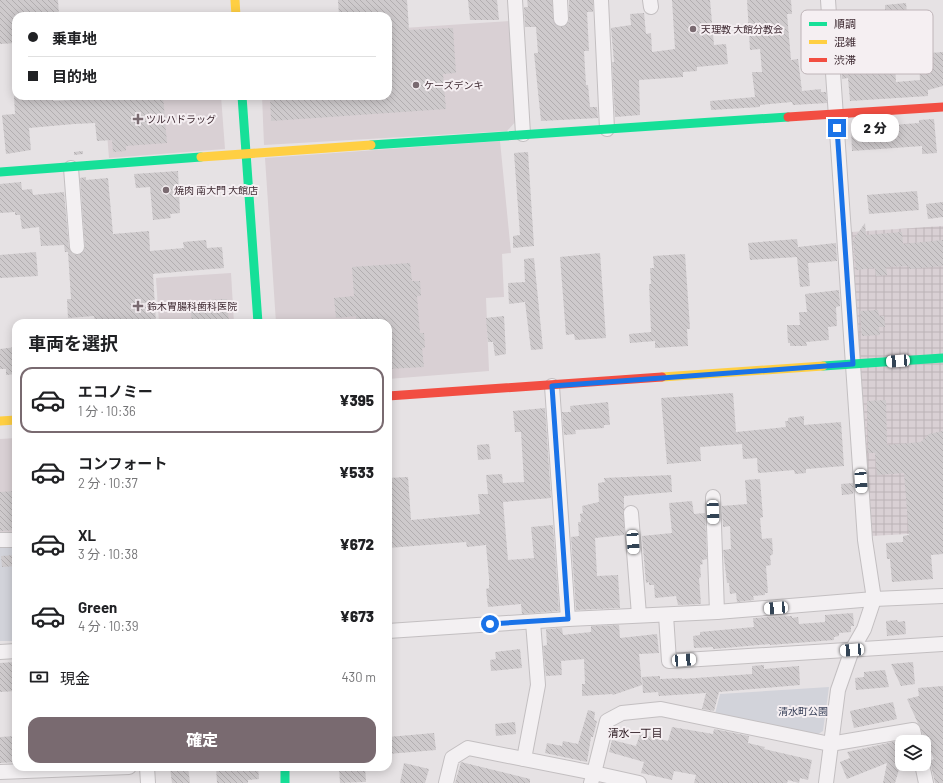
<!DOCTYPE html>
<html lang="ja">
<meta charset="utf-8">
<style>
:root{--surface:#fff;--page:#f6f6f6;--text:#202124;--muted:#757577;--line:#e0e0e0;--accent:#796a70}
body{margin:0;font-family:Barlow,"Noto Sans JP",sans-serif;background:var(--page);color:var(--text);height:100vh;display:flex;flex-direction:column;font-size:15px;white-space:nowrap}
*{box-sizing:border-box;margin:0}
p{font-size:13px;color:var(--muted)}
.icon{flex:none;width:22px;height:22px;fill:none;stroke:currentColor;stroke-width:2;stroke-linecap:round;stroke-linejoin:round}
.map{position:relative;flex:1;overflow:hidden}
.side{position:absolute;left:12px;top:319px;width:380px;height:452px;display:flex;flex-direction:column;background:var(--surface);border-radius:12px;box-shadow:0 2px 10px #0003}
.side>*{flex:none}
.hud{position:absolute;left:12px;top:12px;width:380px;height:88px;border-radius:12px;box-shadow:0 2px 10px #0003;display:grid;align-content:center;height:88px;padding:0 16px;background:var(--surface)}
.tools{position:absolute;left:895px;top:735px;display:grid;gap:8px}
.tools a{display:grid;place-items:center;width:36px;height:36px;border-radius:8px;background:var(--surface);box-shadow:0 2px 10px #0003;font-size:20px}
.end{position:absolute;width:18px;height:18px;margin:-9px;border:5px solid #1a73e8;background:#fff;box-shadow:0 0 0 2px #fff}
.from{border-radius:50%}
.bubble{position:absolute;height:28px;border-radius:12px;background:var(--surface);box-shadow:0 2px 10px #0003;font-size:13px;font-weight:800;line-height:28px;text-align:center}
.car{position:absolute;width:12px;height:24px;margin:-12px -6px;border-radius:5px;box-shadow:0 0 3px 1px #0007;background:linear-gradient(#fff 24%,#345 0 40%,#fff 0 76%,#345 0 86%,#fff 0)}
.hud b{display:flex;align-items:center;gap:14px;height:38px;font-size:15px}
.hud b+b{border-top:1px solid var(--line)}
.hud i{width:10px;height:10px;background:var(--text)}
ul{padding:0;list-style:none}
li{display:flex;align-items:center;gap:12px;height:66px;margin:0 8px 6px;padding:0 8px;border:2px solid transparent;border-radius:12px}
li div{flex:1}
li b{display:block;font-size:15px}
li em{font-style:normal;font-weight:800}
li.current{border-color:var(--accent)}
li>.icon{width:36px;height:36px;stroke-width:1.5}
h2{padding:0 16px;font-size:18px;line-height:48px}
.pay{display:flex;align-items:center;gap:10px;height:44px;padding:0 16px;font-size:15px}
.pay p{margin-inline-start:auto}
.cta{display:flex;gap:8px;margin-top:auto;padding:8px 16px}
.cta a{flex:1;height:46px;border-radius:12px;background:var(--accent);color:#fff;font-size:16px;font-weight:800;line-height:46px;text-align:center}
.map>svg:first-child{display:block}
.built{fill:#d9d0d4}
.industrial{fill:url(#industrial-grid)}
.park{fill:#d2d3da}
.building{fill:url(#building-back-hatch)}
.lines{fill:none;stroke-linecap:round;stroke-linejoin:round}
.street-casing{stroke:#c3bfc1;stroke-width:16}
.street{stroke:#f3f0f2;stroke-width:14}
.fast{stroke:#16e098;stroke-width:9}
.slow{stroke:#ffcf43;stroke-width:9}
.jam{stroke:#f24e42;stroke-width:9}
.route{stroke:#1a73e8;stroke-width:5}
.poi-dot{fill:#796a70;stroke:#f5eff2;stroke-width:1.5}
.labels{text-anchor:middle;stroke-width:4;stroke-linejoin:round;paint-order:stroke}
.poi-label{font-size:10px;fill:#3e2a32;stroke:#f5eff2;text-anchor:start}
.park-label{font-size:10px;fill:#384058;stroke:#f5eff2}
.neighbourhood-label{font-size:11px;fill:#2e1c23;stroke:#f5eff2}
.key{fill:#f5eff2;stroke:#beb4b8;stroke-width:1}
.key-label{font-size:11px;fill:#3e2a32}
</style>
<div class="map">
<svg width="943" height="783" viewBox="0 0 943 783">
<defs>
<pattern id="industrial-grid" width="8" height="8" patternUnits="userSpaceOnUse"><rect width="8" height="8" fill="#d9d0d4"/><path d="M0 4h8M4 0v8" fill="none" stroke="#bbb3b6"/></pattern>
<pattern id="building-back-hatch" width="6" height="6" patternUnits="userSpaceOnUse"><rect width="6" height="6" fill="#cecacc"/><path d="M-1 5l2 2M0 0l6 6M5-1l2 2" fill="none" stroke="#b2aeb0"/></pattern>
</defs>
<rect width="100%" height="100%" fill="#e6e2e4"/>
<g class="built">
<path d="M510 21 517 120 507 131 264 145 262 96H388V29Z"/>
<path d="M104 96H221L225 149 109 158Z"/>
<path d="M500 141 511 253 502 254 504 297 486 298 489 371 388 379V323H276L265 158Z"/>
<path d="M231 273 234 323H159L156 278Z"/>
<path d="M16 438V535H0V439Z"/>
</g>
<path class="industrial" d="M943 226V532L871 536 851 232Z"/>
<g class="park">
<rect x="0" y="547" width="16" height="94"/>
<path d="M829 687 823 731 815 736 715 714 720 694Z"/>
</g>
<g class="building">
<path d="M0 0H58L59 16H16V43L0 44Z"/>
<path d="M338 0H407L409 30 453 28 456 73 443 74 446 109 271 121 270 96H388V16H339Z"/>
<path d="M468 0H497L499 20H470Z"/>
<path d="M527 0H552L554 23 561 27 569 22V0H593V12H587L589 51H584L586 85H588L590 107H597L598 118 541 121 534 53H538L536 27H525L524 7H528Z"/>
<path d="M672 0H710L714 45 726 44 728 64 697 67V71L683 72V77L639 80 640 115 615 117 612 62H614L611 28 631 25 630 14 644 13 646 34 651 33 652 52 675 49Z"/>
<path d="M747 0H791L792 14H787L791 60 798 59 802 91 821 89V92H826L827 103 793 105 792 102 760 105V107L711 110 710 101 755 97 752 72H762L760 49 750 50Z"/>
<path d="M906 3 909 34H906L907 48 894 49 896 82 920 80 918 54 943 52V86L928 90V96L850 101 848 78 842 79 841 66H844V64L865 62 864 41 843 43 842 29 883 25 882 14H885V5Z"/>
<path d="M14 96H53V101L73 100V96H163L167 143 126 146V151L113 152 112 140 97 141 95 123 74 124 29 128 31 150 6 154 2 115 15 114Z"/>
<path d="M934 119 937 153 922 154V146L852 151 851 128 919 123V120Z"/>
<path d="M83 151V154L74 155V152Z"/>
<path d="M528 152 534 246 513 248V236L520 235 514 153Z"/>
<path d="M178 171 180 213 170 214 171 218 153 220 150 187 136 188 134 174Z"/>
<path d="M86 177V180L108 178 113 234 149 231 150 251 184 248 183 242 206 240 207 248 222 247 224 268 153 274 156 323H108V320L95 321 94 316 68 318 67 299H71L68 252H65L64 245 41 246 39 227 22 229 20 215H15V212L0 213V184L21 182 22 190 32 189 33 195 64 192 69 248 73 254 78 255 84 251 85 247 80 178Z"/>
<path d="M917 191 919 210 869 214 867 195Z"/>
<path d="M943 202V217L928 219 926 204Z"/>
<path d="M865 223 866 235 902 232 903 244 943 240V266L909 269V266L886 267 887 275 876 276 875 268 856 270 853 240Z"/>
<path d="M797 239 798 247 836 243 837 261 808 263 810 286 800 287 797 257 750 260 748 243Z"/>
<path d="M36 252 38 276 0 278V255Z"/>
<path d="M600 253 606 338 575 340 574 334 566 335 560 257Z"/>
<path d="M685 254 690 329H687L688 346 655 348V341L630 343 629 334 651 332 649 284H651L650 268H654L653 256Z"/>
<path d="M534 258 543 349 531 350 525 302 509 304 508 283 525 282 524 259Z"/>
<path d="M410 263 412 281H420L421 296H417L420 333H424L425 348H422L424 367 388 369V323H356V316L336 318 334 298 354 296 352 267Z"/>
<path d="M839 290 840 306 836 307 837 326 828 327 829 340 806 342 807 346H790V343H788L787 325H800L799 312H807L805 294Z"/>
<path d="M227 299 229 323H192L190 301Z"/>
<path d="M878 310 879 316H884L885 327H879L880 335 862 336 860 311Z"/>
<path d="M504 316 506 354 495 356 493 342H488L486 318Z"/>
<path d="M16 347V374L6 375V369H0V349Z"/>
<path d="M733 393 736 432 786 427 785 421H788V418L804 416V425L841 422 844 466 806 469V473L795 474 794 470 758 473 757 458 743 459 742 444 700 447 701 461 667 464 661 398Z"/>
<path d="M886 400 887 445 921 442 929 434 943 431V554L931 555 933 579 892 582 890 559H887L886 543 903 542V536L909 535 904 473 877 475 875 453H868L867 401Z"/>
<path d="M608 402 610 425H604V428L575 430 576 434 564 435 562 412H571L570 406Z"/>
<path d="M545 408 551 498 503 502 508 560 534 558 531 527 553 525 559 611 522 614 521 604 488 607 486 589 489 588V578L486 545 467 547 466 542 388 548V478L408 477 411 520 480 514 478 494H488L486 475 502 474 503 483 524 482 521 432H515L513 411Z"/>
<path d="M489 444 491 459 478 460 477 445Z"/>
<path d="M671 475 672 492 624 496V535L595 538 597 576 618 575 620 608 576 610 571 537 579 536 578 522H581L580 514 583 513 582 506 599 502 598 483 605 482 604 478Z"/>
<path d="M760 479 763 517 760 518 762 539 772 538 773 554 770 556 771 565 766 566 768 593H765V595L753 596 754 600 737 602 736 593 730 594 729 583H727L723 550 731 549 730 526 723 527 722 506 747 504 745 480Z"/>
<path d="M853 483V494L842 495 841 484Z"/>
<path d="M16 491V530L0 531V492Z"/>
<path d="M692 501 694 514 705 513 707 559 702 560 703 564 700 565 701 577 699 578 701 604 678 605 676 596 655 598 654 585H649V582L646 583 642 536 672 533 669 503Z"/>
<path d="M16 555V566L2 567 1 556Z"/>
<path d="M853 613 854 626H851V632L839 633V636L834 637V640L770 645V644L713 649V647L694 648 693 636 700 635V632L754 627 753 618 792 616V618L798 617 799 624 825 622V615Z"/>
<path d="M897 620 898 622 905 621 906 634 887 636 886 621Z"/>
<path d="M619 625 620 638 657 634 659 653 639 654 642 685 613 695 612 694 582 696V684H585L584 659 561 661 562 675 546 676 543 646 547 645 546 629 562 628 563 635 591 632V626Z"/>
<path d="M520 649 522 668 491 671 490 660 496 659 495 652Z"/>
<path d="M16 662V691L0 692V663Z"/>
<path d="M913 662 915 684 901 686 891 664Z"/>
<path d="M764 665V669L799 666 800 685 719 692 714 711 702 709 706 693 659 696 658 692 643 693 642 677 660 676V679L682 678V679L752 674V666Z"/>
<path d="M885 670 889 687 856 690 855 678 864 677V672Z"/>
<path d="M943 686V783H935L930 761 934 759 907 699 919 696 918 688Z"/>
<path d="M893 702 897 719 854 728 850 711Z"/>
<path d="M588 710 595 712 594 720 597 721 593 737H591L587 762 545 753 547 743 562 746 563 741 578 744Z"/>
<path d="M515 722 516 734 496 736 495 724Z"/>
<path d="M672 727 713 734 714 729 749 736 748 743 765 747 764 749 812 760 808 780 800 778 799 783 788 780 787 783H694L696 775 674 771 672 780 641 773 644 762 609 752 612 740 636 746 640 734 668 741Z"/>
<path d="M434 733 436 750 388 754V737Z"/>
<path d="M16 736V762L0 763V737Z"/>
<path d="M902 740V759L895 783H883L887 763 847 779 840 762 850 758 847 752Z"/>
<path d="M461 762 530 779V783H455Z"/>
<path d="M404 763 429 769 425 783H400Z"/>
<path d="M188 767 190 783H172L170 768Z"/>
<path d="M216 767H258L259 779 248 780V783H217Z"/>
<path d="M339 767H365L366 782 340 783Z"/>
</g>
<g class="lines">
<defs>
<g id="street">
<path d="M515 0 523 134"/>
<path d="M560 0 561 19"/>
<path d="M601 0 607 129"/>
<path d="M650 0 651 7"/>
<path d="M71 168 77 247"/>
<path d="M552 386 568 619"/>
<path d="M713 497 717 612"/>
<path d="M631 513 639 615"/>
<path d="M0 540H16"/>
<path d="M666 615 669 661 943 644"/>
<path d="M388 631 568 619 717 612 874 599 943 596"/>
<path d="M0 652 16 651"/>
<path d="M524 759 538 685 533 622"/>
<path d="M922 764 926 783"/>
<path d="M147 767 148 783"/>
<path d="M0 772 129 767"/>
<path d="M446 783 452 758 468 748 594 773 607 721 622 713 661 709 830 744 913 730 916 742"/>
<path d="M591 783 594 773 639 783"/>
<path d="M826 783 838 690 852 650 864 629 874 599 865 540 828 0"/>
</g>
</defs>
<use href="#street" class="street-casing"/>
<use href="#street" class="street"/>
<g class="fast">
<path d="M242 96 258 323"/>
<path d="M371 145 788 117"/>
<path d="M0 172 201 157"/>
<path d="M823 366 943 358"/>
<path d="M285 767V783"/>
</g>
<g class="slow">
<path d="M235 0 236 16"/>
<path d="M201 157 371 145"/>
<path d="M662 377 823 366"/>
<path d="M0 421 16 420"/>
</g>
<g class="jam">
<path d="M788 117 943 107"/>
<path d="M388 396 662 377"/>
</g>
</g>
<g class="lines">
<path class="route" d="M490 624 568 619 552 386 853 364 837 128"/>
</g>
<g class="poi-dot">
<circle cx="693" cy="29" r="4"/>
<circle cx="416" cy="85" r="4"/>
<path d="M136 113h4v4h4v4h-4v4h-4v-4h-4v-4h4z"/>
<circle cx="166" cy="190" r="4"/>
<path d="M136 300h4v4h4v4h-4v4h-4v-4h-4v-4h4z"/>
</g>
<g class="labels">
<g class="poi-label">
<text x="701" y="33">天理教 大館分教会</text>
<text x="424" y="89">ケーズデンキ</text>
<text x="146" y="123">ツルハドラッグ</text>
<text x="174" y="194">焼肉 南大門 大館店</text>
<text x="147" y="310">鈴木胃腸科歯科医院</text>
</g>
<g class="park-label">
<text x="803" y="715">清水町公園</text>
</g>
<g class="neighbourhood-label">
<text x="635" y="737">清水一丁目</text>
</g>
</g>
<rect x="801" y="10" width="132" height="64" rx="6" class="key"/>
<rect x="809" y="22" width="18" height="4" fill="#16e098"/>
<rect x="809" y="40" width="18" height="4" fill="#ffcf43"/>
<rect x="809" y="58" width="18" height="4" fill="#f24e42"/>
<g class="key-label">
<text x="834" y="28">順調</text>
<text x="834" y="46">混雑</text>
<text x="834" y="64">渋滞</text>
</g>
</svg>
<div class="tools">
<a><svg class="icon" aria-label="layers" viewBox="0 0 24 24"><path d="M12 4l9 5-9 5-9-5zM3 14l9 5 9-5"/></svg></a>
</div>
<i class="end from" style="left:490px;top:624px"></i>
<i class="end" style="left:837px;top:128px"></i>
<div class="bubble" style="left:851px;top:114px;width:48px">2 分</div>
<i class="car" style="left:898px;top:361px;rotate:266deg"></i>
<i class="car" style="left:861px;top:481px;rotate:176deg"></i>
<i class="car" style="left:713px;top:512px;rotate:178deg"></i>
<i class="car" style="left:633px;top:542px;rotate:176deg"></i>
<i class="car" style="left:776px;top:608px;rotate:266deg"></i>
<i class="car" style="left:852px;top:650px;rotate:266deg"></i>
<i class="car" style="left:684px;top:660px;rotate:86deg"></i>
<div class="hud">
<b><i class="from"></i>乗車地</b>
<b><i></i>目的地</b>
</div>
<section class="side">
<h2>車両を選択</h2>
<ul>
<li class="current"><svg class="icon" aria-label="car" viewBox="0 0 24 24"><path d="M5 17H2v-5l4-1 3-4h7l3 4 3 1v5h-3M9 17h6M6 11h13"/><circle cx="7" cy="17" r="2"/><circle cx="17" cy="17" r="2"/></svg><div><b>エコノミー</b><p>1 分 · 10:36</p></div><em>¥395</em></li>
<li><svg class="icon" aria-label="car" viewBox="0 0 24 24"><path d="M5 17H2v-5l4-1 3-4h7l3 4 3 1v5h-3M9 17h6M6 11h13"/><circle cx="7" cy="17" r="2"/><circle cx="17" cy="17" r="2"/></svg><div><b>コンフォート</b><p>2 分 · 10:37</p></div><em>¥533</em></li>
<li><svg class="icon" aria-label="car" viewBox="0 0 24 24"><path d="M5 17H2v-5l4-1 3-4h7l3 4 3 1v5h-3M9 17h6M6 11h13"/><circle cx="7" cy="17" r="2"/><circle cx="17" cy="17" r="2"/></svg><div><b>XL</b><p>3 分 · 10:38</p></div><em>¥672</em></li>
<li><svg class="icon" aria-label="car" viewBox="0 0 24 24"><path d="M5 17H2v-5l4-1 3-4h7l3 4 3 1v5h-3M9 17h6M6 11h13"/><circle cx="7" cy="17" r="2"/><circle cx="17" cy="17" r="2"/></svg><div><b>Green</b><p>4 分 · 10:39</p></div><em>¥673</em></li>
</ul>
<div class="pay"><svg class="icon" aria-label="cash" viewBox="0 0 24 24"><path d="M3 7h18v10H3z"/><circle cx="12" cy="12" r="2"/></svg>現金<p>430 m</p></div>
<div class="cta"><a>確定</a></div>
</section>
</div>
